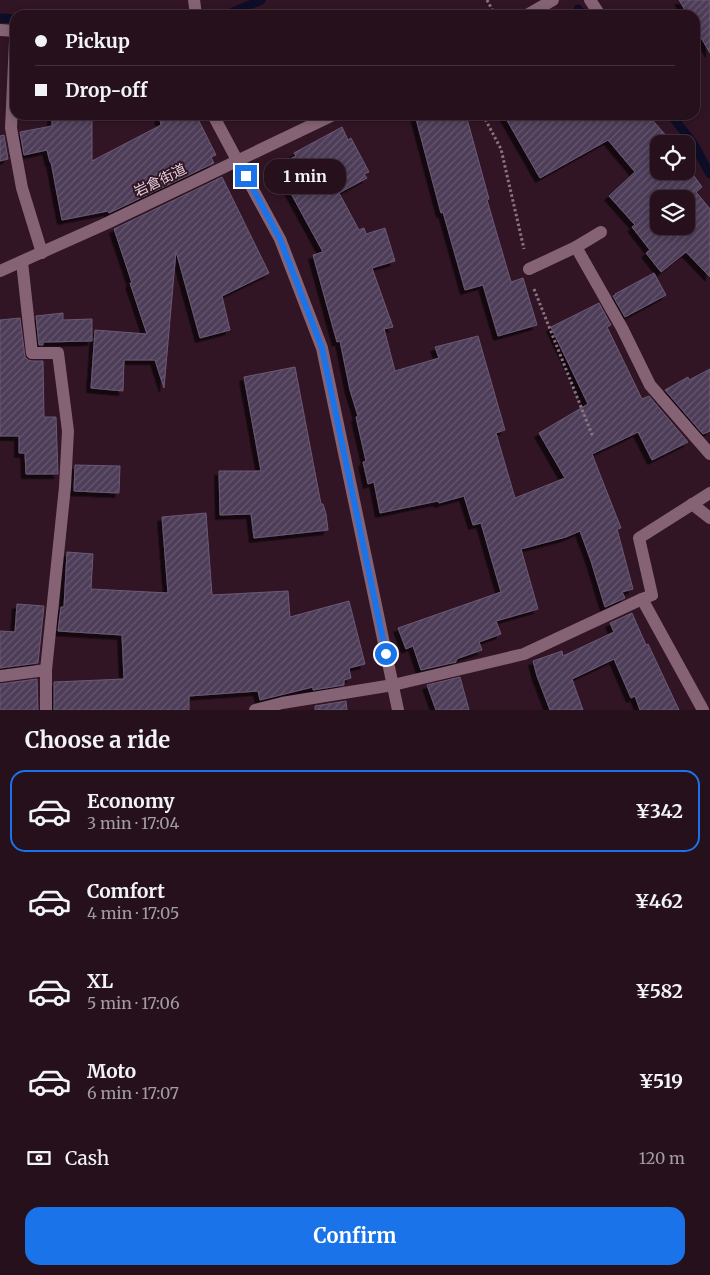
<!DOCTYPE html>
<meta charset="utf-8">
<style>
:root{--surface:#25101c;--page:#311e29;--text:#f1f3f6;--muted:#a39da3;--line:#42303b;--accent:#1a73e8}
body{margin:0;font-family:Merriweather,"Noto Sans JP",serif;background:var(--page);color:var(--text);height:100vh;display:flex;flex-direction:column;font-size:19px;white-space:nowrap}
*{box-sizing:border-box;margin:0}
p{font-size:16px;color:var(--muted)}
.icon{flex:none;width:28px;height:28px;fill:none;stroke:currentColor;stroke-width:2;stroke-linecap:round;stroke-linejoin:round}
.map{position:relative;height:710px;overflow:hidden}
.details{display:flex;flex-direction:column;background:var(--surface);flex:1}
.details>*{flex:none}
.guide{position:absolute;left:10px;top:10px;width:690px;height:110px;border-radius:15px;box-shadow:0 2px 8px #0003,0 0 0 1px var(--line);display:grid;align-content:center;height:110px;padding:0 25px;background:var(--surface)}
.fabs{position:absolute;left:650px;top:135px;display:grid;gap:10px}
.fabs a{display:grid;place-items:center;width:45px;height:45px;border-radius:10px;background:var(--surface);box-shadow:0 2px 8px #0003,0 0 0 1px var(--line);font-size:25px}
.end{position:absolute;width:22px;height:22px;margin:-11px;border:6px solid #1a73e8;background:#fff;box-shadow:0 0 0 2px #fff}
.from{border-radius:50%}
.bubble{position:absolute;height:35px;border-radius:15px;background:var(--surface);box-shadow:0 2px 8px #0003,0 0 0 1px var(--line);font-size:16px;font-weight:700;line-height:35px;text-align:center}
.guide b{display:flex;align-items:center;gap:18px;height:48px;font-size:19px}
.guide b+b{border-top:1px solid var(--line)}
.guide i{width:12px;height:12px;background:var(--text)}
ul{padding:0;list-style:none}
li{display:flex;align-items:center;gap:15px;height:82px;margin:0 10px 8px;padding:0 15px;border:2px solid transparent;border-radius:15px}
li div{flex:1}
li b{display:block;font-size:19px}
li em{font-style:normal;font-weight:700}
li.current{border-color:var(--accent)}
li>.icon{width:45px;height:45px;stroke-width:1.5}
h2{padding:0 25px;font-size:22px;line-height:60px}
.pay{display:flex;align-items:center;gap:12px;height:55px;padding:0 25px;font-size:19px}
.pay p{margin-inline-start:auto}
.action{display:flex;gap:10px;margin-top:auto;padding:10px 25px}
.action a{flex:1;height:58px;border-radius:15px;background:var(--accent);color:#fff;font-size:20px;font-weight:700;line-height:58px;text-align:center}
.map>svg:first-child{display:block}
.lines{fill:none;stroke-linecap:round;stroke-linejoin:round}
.stream{stroke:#0d0d27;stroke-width:9}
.building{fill:url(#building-hatch);stroke:#6b5975;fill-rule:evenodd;filter:url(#shadow)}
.path{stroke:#8b7481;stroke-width:3;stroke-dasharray:2.5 2.5;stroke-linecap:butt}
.service{stroke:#856375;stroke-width:12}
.minor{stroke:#856375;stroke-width:12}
.tertiary{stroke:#856375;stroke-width:12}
.route{stroke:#1a73e8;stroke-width:6}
.labels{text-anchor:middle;stroke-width:4;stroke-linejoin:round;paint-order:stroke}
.street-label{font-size:14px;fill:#e3d0da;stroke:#311525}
</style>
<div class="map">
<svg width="710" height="710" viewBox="0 0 710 710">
<defs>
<pattern id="building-hatch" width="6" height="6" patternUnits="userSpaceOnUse" patternTransform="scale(1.25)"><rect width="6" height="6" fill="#4e3d58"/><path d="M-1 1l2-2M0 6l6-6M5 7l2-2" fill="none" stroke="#67586f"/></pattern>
<filter id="shadow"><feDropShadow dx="-4.5" dy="4.5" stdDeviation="0" flood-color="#0009"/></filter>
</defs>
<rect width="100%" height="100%" fill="#311525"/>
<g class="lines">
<g class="stream">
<path d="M578 9 582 15"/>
<path d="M226 15 261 0"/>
<path d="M0 18 15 19"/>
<path d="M671 115 693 143 710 174"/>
</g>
</g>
<g class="building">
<path d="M679 0H710V53L695 27V15H688Z"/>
<path d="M52 115H92V161L161 125 159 115H196L216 155 211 157 214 163 109 213 108 211 62 220 51 162H50L47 150 24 155 20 132 52 126Z"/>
<path d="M415 115H466L489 199 487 200 511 282 523 278 537 325 498 336 483 285 465 290 443 212 441 213Z"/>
<path d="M504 115H648L669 139 672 144H659V171H686V165L702 187 696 192 710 209V277L686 252 661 272 646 253 650 250 632 227 635 225 609 196 635 172 608 140 540 178ZM659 199H686V226H659Z"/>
<path d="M342 127 348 140 351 138 369 172 364 174 367 178 339 193 359 230 364 228 366 234 385 228 395 261 372 268 393 327 384 329 395 371 439 358 435 347 478 336 505 430 496 433 515 498 565 478 539 433 588 404 551 327 599 303 611 325 607 327 642 399 649 396 688 442 652 460 638 432 592 454 621 528 617 529 633 589 622 592 625 598 605 607 591 561 580 531 566 537 521 549 538 609 496 621 501 634 479 642 482 650 459 658 456 660V662L421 670 413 646 406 649 398 628 501 592 481 523 473 525 464 496 439 503 438 501 380 513 374 482 368 484 363 462 366 461 356 417 358 416 350 390 340 341 337 342 313 255 323 252 276 166 296 156 294 153Z"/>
<path d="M4 135 8 159 0 161V136Z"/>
<path d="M222 177 269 273 222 296 230 330 200 338 176 251 164 388 155 360H124L123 391 91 388 95 330 147 334 130 283H132L114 229Z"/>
<path d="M654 273 666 295 625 317 613 296 616 295 615 294Z"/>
<path d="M63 313V320L92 319V341L43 342V345H39L36 316Z"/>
<path d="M20 318 25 357 28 360 32 361H43L44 417H56L58 474H26L25 453H19V436H0V320Z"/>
<path d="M295 367 321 504H323L326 514 328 530 254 538 251 514 220 515 219 471H261L244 377Z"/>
<path d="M710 369V431L703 434 665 390 688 377 689 380Z"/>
<path d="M75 465 120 466 119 493 74 491Z"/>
<path d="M206 513 212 595 288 591 290 617 349 601 365 664 349 668 351 678 344 680V685L313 690V687L260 700 258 691 189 696V710H54V682L124 679 122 635 58 631 61 607H64L67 552 93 554 91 589 168 593 162 517Z"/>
<path d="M17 604 44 606 38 663 0 668V631L15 632Z"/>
<path d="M632 613 646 645 648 644 679 710H640L635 696 631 698 614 659 572 679 583 710H550L537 676 533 661 562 651 563 656 614 632 610 623Z"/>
<path d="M460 677 469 710H436L427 685Z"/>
<path d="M37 679 38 710H0V684Z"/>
<path d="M346 701 347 710H315V706Z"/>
</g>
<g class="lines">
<g class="path">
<path d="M487 0 495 15"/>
<path d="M483 115 501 149 524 249"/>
<path d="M534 289 593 437"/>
</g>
<g class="service">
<path d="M590 0 600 15"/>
<path d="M529 269 576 247 601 232"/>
<path d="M692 504 710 518"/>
</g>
<g class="minor">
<path d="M194 0 196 15"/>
<path d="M527 15 553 0"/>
<path d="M0 30 15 31"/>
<path d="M15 41 11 128 22 188 42 253"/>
<path d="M213 115 237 160"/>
<path d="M576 247 622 328 650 385 710 454"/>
<path d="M22 262 32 353H58L68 431 65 487 46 670V710"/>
<path d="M0 271 105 224 333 115"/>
<path d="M642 599 703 710"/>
<path d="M0 676 46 670"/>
<path d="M255 710 282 703 393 685 524 654 642 599 652 595 639 538 710 493"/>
</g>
<path class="tertiary" d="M237 160 280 239 322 348 398 710"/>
</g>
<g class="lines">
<path class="route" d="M246 176 280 239 322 348 386 654"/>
</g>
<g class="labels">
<g class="street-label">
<text transform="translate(160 180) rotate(-26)" y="5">岩倉街道</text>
</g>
</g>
</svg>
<div class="fabs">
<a><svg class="icon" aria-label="locate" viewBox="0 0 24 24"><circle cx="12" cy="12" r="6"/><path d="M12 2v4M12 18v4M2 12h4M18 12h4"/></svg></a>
<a><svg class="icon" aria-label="layers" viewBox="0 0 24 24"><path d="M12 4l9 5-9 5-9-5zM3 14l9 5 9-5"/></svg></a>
</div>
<i class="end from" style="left:386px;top:654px"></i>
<i class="end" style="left:246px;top:176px"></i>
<div class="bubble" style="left:264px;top:159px;width:82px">1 min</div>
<div class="guide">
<b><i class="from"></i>Pickup</b>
<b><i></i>Drop-off</b>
</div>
</div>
<section class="details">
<h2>Choose a ride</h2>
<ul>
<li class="current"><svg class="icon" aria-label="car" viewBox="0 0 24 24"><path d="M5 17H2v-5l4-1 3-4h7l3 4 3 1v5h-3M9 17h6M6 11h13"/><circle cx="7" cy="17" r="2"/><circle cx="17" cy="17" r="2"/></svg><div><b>Economy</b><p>3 min · 17:04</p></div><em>¥342</em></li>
<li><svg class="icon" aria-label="car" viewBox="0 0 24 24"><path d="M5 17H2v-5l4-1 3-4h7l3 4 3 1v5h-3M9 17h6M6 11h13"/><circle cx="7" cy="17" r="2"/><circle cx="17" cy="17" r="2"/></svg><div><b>Comfort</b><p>4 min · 17:05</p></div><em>¥462</em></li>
<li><svg class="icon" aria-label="car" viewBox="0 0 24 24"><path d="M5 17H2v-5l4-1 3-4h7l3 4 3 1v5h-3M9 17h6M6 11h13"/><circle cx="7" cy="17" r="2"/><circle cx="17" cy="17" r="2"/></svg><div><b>XL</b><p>5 min · 17:06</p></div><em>¥582</em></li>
<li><svg class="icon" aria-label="car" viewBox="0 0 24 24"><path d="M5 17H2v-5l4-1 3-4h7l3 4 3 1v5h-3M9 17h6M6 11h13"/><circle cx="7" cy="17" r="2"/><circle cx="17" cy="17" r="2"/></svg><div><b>Moto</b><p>6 min · 17:07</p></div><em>¥519</em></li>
</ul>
<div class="pay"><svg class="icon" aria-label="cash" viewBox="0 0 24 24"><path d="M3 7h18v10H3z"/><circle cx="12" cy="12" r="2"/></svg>Cash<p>120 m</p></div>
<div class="action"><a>Confirm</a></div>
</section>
